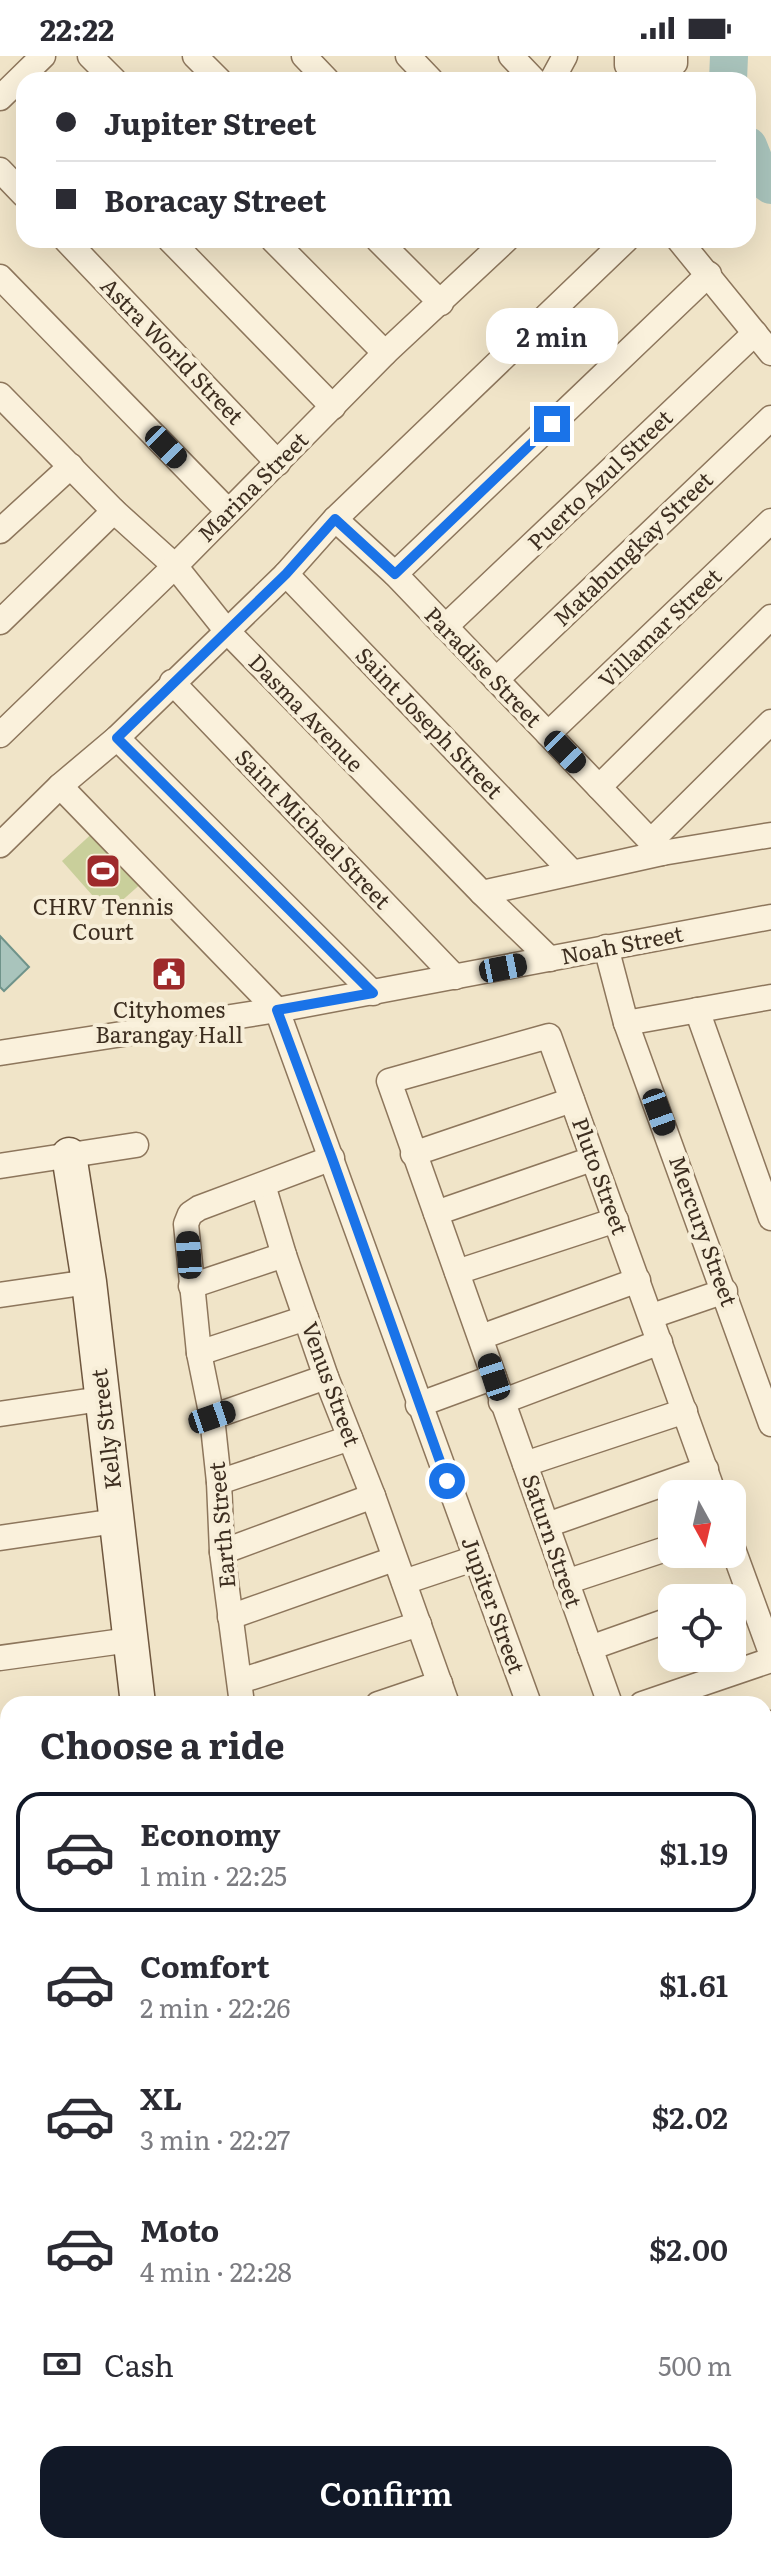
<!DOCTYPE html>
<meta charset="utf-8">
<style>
:root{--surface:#fff;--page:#f7f7f7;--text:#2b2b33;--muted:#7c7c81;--line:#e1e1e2;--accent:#111827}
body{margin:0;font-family:Literata,serif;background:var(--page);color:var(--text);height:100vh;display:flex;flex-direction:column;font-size:30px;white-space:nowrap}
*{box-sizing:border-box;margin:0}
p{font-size:26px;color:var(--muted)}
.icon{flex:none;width:44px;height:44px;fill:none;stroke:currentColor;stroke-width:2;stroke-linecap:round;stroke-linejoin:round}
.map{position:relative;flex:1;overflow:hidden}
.panel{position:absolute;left:0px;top:1640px;width:772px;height:858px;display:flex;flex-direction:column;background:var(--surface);border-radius:24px 24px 0 0;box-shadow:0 8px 32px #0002}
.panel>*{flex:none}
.top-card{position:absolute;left:16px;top:16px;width:740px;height:176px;border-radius:24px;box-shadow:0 8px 32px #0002;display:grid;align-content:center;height:176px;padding:0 40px;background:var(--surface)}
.needle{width:52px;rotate:172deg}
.controls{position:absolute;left:658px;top:1424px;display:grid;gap:16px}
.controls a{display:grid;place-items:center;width:88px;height:88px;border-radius:16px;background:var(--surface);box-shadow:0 8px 32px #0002;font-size:40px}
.end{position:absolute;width:36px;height:36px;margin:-18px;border:10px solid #1a73e8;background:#fff;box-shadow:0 0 0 4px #fff}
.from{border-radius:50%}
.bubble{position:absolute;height:56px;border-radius:24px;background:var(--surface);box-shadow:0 8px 32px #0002;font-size:26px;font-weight:600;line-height:56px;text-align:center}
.car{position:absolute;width:24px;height:48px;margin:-24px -12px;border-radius:10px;box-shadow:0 0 6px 2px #0007;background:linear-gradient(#222 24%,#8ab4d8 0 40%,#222 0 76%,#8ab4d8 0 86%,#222 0)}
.top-card b{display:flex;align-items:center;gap:28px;height:76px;font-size:30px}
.top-card b+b{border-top:2px solid var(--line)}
.top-card i{width:20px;height:20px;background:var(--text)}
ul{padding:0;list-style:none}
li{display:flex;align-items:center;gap:24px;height:120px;margin:0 16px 12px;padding:0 24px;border:4px solid transparent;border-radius:24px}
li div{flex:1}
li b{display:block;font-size:30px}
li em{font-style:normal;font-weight:600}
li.on{border-color:var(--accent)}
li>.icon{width:72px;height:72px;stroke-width:1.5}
h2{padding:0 40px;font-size:36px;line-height:96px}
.pay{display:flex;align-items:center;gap:20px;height:88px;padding:0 40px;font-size:30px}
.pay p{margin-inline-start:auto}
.primary-button{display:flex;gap:16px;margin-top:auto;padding:16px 40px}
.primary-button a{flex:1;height:92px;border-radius:24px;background:var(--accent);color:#fff;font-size:32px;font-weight:600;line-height:92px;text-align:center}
.status{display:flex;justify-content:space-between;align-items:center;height:56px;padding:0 40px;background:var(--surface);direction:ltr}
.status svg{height:22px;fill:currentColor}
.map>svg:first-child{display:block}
.green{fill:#c9cf9b}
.water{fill:#a9c4bc;stroke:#6f938a;stroke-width:2}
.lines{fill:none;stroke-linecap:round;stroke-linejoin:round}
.river{stroke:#a9c4bc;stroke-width:38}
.lane-casing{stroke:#8d765c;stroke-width:15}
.street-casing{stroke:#8d765c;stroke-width:27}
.secondary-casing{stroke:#6f573f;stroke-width:37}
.lane{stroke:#faf1dc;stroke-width:12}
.street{stroke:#faf1dc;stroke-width:24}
.secondary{stroke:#faf1dc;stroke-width:34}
.route{stroke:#1a73e8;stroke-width:10}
.labels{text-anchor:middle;stroke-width:8;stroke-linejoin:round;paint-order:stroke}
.street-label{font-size:22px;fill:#3d2e20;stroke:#f7eed8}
.poi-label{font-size:22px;fill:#3d2e20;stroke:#f7eed8}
</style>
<div class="status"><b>22:22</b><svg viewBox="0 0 49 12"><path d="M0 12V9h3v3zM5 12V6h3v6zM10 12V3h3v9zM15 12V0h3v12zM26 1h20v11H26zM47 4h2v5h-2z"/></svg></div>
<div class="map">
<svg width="771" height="2497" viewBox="0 0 771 2497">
<rect width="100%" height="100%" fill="#f0e4c8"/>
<path class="green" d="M97 773 144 825 108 857 62 805Z"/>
<path class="water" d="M0 880 29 911 4 935 0 931Z"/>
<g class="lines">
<g class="river">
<path d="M728 24 729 0"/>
<path d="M748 90 761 122 771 129"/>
</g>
<defs>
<path id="lane" d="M307 2490 309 2497"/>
<g id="street">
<path d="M90 0 114 24"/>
<path d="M195 0 219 24"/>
<path d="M304 0 327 24"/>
<path d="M408 0 431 24"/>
<path d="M511 0 534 24"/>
<path d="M627 0V9L675 7V0"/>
<path d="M552 24 565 0"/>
<path d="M0 42 43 0"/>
<path d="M0 114 24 139"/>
<path d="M66 184 278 407"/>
<path d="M170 184 333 351"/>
<path d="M273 184 385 297"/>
<path d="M378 184 441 247"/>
<path d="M679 184 771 297"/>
<path d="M0 221 228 455"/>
<path d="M0 339 114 455 175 510 226 574 482 837 550 903"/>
<path d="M335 463 395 518 662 797"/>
<path d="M0 475 71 410"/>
<path d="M286 518 571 815"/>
<path d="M395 518 709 218"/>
<path d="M0 566 114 455"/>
<path d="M445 571 755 277"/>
<path d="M496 624 771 362"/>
<path d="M172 626 455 921"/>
<path d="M548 678 771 465"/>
<path d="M0 679 175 510 385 297 506 184"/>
<path d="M117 682 373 937"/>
<path d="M60 730 277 954 529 1648"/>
<path d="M599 731 771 561"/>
<path d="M651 785 771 666"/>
<path d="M0 789 60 730 117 682 286 518 335 463 626 184"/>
<path d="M482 837 662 797 771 779"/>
<path d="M606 891 626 967 771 1368"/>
<path d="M697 954 771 1162"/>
<path d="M626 967 771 941"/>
<path d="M0 997 277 954 771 861"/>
<path d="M413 1098 572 1044"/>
<path d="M0 1110 136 1089"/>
<path d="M263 1129 284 1199 326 1321 373 1440 447 1648"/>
<path d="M436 1157 592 1103"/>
<path d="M457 1216 616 1164"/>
<path d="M191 1230 284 1199"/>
<path d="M0 1239 89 1226"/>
<path d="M652 1260 725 1235"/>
<path d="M481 1281 638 1224"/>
<path d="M199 1297 306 1262"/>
<path d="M501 1346 660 1286"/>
<path d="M418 1349 494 1321"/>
<path d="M0 1358 101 1343"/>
<path d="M212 1361 326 1321"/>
<path d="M525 1408 685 1355"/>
<path d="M219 1426 350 1382"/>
<path d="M547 1469 706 1413"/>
<path d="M0 1482 116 1465"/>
<path d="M732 1490 771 1597"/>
<path d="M222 1496 373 1440"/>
<path d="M404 1526 476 1502"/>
<path d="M566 1526 672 1491"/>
<path d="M230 1561 394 1503"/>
<path d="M590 1592 672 1563"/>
<path d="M0 1602 130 1584"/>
<path d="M240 1625 419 1568"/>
<path d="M242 1648 222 1496 219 1426 212 1361 199 1297 186 1168 190 1158 199 1152 332 1102"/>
<path d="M378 1648 440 1627"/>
<path d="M610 1648 389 1025 549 980 714 1438"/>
<path d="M642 1648 771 1604"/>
<path d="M764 1670 771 1667"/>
<path d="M0 1726 8 1725"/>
<path d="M764 1746 771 1744"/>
<path d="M764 1815 771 1812"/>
<path d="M764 1883 771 1881"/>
<path d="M0 1916 8 1914"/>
<path d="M764 1954 771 1952"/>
<path d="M764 2022 771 2020"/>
<path d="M0 2042 8 2040"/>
<path d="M764 2078 771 2098"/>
<path d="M0 2163 8 2159"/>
<path d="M764 2314 771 2334"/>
<path d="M0 2363 8 2439"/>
<path d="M13 2490 14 2497"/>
<path d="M117 2490 118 2497"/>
<path d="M748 2490 750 2497"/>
<path d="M389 2497 409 2490"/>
<path d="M582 2497 602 2490"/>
</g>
<g id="secondary">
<path d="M69 1099 89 1226 138 1648"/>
<path d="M0 1819 8 1818"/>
<path d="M239 2490V2497"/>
</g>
</defs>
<use href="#lane" class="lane-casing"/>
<use href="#street" class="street-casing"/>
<use href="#secondary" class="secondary-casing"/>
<use href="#lane" class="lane"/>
<use href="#street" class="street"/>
<use href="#secondary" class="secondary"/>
</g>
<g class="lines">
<path class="route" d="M447 1425 332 1102 277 954 373 937 117 682 286 518 335 463 395 518 552 368"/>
</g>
<defs>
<symbol id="stadium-square" viewBox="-11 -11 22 22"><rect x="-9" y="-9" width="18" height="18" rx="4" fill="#9e2a2b" stroke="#f7eed8"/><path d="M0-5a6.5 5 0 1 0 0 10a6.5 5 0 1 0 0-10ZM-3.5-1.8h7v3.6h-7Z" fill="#fff"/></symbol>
<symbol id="civic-square" viewBox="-11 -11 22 22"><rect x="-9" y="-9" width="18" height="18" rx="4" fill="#9e2a2b" stroke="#f7eed8"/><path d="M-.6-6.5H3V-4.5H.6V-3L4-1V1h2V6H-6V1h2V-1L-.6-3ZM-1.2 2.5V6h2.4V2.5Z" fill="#fff"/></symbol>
</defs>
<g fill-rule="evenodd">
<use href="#stadium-square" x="83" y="795" width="40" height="40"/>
<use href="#civic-square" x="149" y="898" width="40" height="40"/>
</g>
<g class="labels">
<g class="street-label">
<text transform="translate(172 295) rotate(46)" y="8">Astra World Street</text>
<text transform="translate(600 424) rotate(-44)" y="8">Puerto Azul Street</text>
<text transform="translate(253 431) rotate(-45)" y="8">Marina Street</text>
<text transform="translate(633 493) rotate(-44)" y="8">Matabungkay Street</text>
<text transform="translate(660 572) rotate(-44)" y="8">Villamar Street</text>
<text transform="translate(483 611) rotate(46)" y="8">Paradise Street</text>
<text transform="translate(306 657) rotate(46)" y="8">Dasma Avenue</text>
<text transform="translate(429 667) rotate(46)" y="8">Saint Joseph Street</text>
<text transform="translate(313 773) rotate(46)" y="8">Saint Michael Street</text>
<text transform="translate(622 889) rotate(-11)" y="8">Noah Street</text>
<text transform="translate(600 1120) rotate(70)" y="8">Pluto Street</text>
<text transform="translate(703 1175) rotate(70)" y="8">Mercury Street</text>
<text transform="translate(331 1328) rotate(70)" y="8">Venus Street</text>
<text transform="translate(106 1373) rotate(-97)" y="8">Kelly Street</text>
<text transform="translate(222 1469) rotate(-95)" y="8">Earth Street</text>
<text transform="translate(552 1485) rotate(71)" y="8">Saturn Street</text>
<text transform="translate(493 1549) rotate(70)" y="8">Jupiter Street</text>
</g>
<g class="poi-label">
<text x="103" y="859">CHRV Tennis<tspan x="103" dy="25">Court</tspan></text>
<text x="169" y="962">Cityhomes<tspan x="169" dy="25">Barangay Hall</tspan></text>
</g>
</g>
</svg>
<div class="controls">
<a><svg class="needle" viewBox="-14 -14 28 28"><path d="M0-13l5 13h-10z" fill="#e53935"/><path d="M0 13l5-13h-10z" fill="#7c7c81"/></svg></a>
<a><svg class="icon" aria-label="locate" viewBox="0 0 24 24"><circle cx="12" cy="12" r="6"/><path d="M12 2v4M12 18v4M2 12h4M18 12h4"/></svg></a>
</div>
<i class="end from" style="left:447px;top:1425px"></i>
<i class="end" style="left:552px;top:368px"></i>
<div class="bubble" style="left:486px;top:252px;width:132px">2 min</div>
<i class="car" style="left:166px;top:391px;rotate:136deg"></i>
<i class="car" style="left:565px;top:696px;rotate:136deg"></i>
<i class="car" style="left:503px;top:912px;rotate:79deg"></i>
<i class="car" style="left:659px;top:1056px;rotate:160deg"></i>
<i class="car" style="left:189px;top:1199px;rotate:356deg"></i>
<i class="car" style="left:494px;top:1321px;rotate:342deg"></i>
<i class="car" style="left:212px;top:1361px;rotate:71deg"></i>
<div class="top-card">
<b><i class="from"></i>Jupiter Street</b>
<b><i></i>Boracay Street</b>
</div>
<section class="panel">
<h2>Choose a ride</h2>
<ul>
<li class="on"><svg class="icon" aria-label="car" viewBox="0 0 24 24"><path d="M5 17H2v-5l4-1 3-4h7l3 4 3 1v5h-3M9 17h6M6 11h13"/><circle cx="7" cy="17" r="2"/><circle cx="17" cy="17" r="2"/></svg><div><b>Economy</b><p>1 min · 22:25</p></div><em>$1.19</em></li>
<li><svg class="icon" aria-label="car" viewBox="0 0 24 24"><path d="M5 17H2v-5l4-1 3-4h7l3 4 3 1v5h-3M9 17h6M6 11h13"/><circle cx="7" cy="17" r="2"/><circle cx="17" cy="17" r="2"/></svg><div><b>Comfort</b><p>2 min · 22:26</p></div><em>$1.61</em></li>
<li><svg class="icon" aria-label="car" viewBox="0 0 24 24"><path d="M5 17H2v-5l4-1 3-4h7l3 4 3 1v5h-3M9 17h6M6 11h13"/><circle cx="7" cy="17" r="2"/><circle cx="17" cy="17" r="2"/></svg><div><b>XL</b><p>3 min · 22:27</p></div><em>$2.02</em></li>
<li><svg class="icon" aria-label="car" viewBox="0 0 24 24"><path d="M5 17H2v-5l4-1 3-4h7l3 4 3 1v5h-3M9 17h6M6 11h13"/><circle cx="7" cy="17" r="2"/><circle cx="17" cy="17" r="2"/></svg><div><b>Moto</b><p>4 min · 22:28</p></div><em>$2.00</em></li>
</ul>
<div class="pay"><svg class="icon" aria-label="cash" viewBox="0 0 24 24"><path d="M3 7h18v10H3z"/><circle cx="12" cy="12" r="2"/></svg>Cash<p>500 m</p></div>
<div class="primary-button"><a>Confirm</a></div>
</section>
</div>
